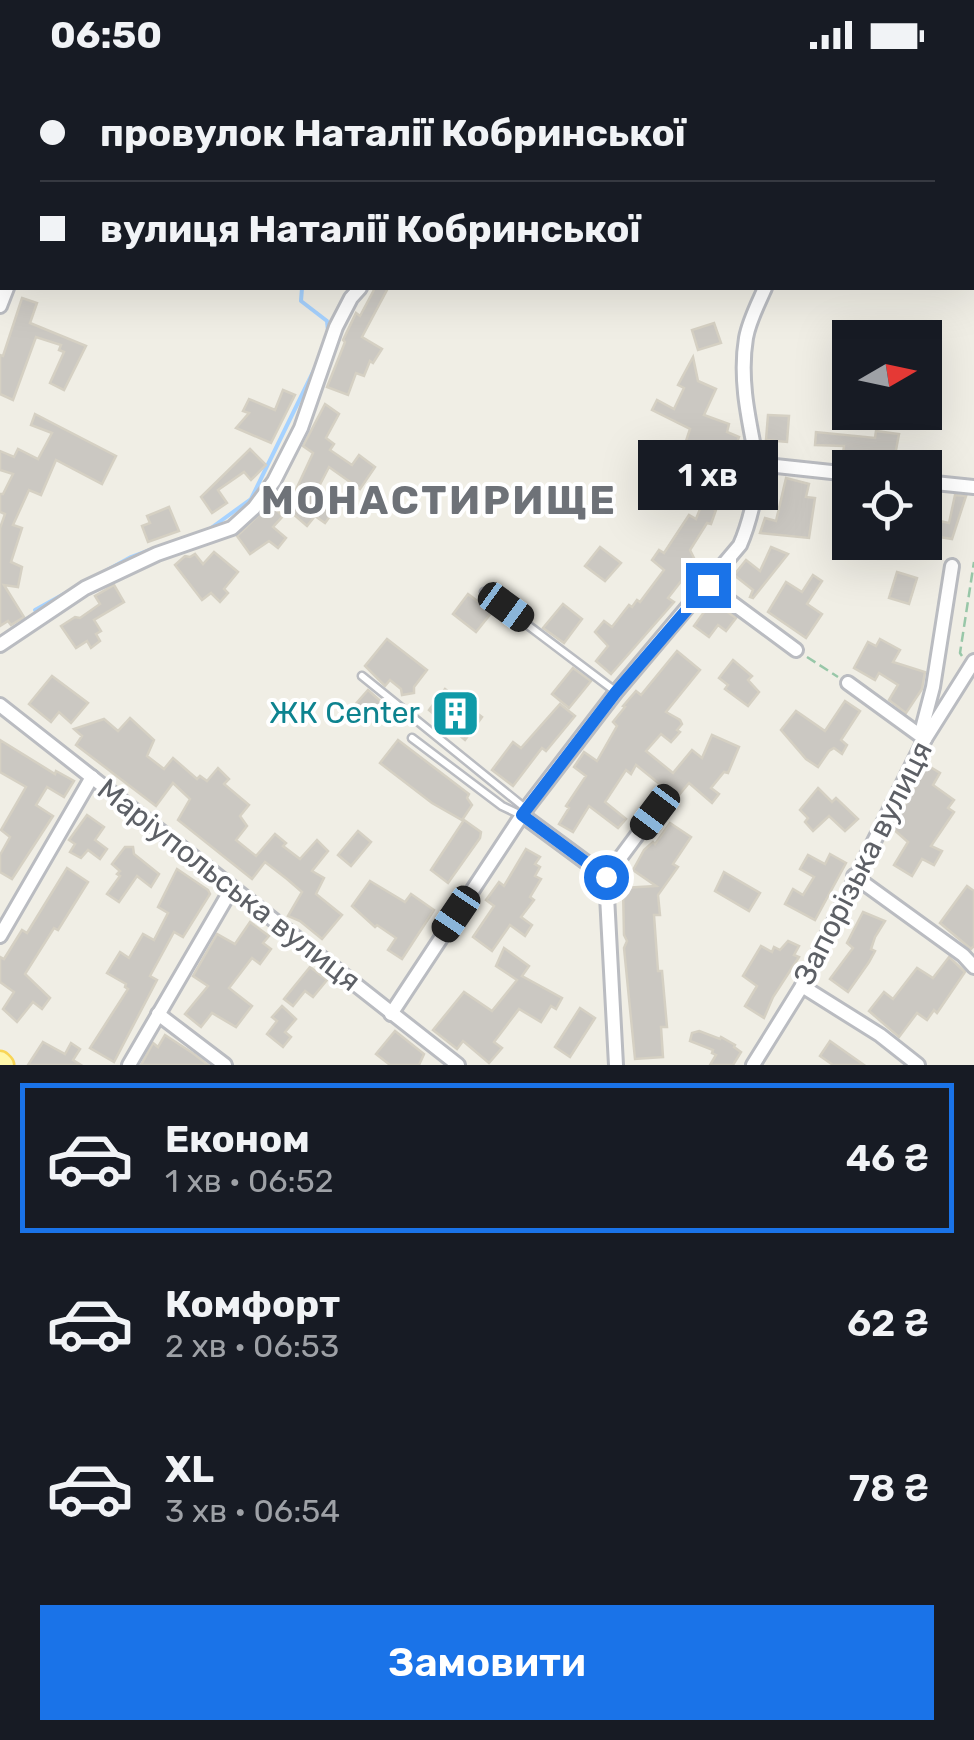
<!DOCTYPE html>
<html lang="uk">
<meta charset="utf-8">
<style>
:root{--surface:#171b24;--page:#20242c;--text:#f1f3f6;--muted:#9ea1a6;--line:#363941;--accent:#1a73e8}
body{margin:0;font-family:Rubik,sans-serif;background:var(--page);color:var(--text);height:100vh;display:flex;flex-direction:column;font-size:38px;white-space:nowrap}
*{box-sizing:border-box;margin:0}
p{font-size:32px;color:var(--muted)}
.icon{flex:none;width:55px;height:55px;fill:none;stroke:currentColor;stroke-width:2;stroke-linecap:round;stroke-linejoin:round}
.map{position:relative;height:995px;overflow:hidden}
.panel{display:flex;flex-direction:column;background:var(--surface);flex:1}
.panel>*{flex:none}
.guide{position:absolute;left:0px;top:0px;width:975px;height:220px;box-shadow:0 10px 40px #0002;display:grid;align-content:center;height:220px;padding:0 40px;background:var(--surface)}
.needle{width:65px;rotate:81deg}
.tools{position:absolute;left:832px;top:250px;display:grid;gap:20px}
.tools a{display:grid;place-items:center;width:110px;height:110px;border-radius:0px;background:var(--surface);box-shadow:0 10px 40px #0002;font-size:50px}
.end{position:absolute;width:45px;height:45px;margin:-22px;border:12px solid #1a73e8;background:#fff;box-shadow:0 0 0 5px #fff}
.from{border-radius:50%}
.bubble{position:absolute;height:70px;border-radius:0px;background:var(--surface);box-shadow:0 10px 40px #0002;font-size:32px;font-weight:600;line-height:70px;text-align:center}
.car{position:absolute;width:30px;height:60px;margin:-30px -15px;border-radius:12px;box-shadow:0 0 8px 2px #0007;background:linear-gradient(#222 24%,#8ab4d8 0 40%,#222 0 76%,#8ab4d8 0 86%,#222 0)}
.guide b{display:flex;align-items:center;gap:35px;height:95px;font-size:38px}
.guide b+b{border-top:2px solid var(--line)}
.guide i{width:25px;height:25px;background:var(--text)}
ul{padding:18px 0 0;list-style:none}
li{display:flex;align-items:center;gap:30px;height:150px;margin:0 20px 15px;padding:0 20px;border:5px solid transparent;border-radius:0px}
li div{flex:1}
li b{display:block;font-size:38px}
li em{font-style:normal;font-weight:600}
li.active{border-color:var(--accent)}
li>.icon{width:90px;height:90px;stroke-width:1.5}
.primary-button{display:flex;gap:20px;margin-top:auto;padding:20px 40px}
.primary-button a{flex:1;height:115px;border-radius:0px;background:var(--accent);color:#fff;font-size:40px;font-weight:600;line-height:115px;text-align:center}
.status{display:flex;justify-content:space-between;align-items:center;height:70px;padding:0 50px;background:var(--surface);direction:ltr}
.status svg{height:28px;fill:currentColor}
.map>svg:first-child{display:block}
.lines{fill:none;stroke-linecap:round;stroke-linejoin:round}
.stream{stroke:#a6d2ff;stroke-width:4}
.building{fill:#cbc8c2;stroke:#d5d0c3;stroke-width:2.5}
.lane-casing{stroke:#babcc1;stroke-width:11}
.street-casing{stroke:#babcc1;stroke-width:18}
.primary-casing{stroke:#f8d556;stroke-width:25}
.path{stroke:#98c7a8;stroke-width:2.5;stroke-dasharray:10 5;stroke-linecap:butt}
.lane{stroke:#fff;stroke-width:6}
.street{stroke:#fff;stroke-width:12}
.primary{stroke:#fff7ab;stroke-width:20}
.route{stroke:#1a73e8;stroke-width:12}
.labels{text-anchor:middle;stroke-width:8;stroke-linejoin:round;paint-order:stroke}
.culture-label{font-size:30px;fill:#0d838f;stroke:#fff;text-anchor:end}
.street-label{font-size:30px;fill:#5d6066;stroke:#fff}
.district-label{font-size:40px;font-weight:bold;letter-spacing:2.5px;fill:#6e7278;stroke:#fff}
</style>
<div class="status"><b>06:50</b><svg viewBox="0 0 49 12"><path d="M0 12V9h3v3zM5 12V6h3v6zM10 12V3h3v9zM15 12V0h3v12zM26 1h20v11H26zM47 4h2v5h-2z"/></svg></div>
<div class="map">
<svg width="974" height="995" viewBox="0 0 974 995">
<rect width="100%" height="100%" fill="#f0eee5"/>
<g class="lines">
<g class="stream">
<path d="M343 2 344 0"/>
<path d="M302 218 301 231 327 251 328 261"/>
<path d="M207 461 251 429 315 298"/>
<path d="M35 540 131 487 155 478"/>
</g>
</g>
<g class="building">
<path d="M375 218H388L362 267 382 279 373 293 370 291 364 306 356 303 348 325 327 317 345 272 343 270 356 243 360 246Z"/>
<path d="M22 228 37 233 30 253 86 276 64 320 50 313 64 282 59 280 61 275 36 267 13 330 0 324V285L3 286Z"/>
<path d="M714 253 721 273 698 280 692 260Z"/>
<path d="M693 287 698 311 716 319 704 345 729 354 727 362 739 367 735 378 729 375 718 403 695 394 701 377 686 371 690 359 652 340 657 330 674 339 684 318 678 315Z"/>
<path d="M283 320 295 325 271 373 236 358 249 343 243 341 249 329 275 340Z"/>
<path d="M325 334 339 344 326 368 334 374 330 380 352 395 359 385 375 397 360 419 329 397 313 428 333 442 325 453 315 446 307 456 284 436 293 426 313 383 303 376Z"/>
<path d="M35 344 116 386 102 414 56 390 41 425 29 420 13 455 22 458 11 492 22 497 18 517 4 515 24 547 11 555 8 551 0 556V458L5 444 0 442V424H3L13 404 0 400V381L14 387 18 379 38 389 52 363 31 355Z"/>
<path d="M768 345 789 346 787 372 766 370Z"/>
<path d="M876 361 899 364 893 396 842 391 844 376 815 375 816 362 875 368Z"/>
<path d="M250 379 266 395 251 410 244 402 218 420 227 433 212 443 201 427Z"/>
<path d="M786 408 809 414 806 427 815 428 809 468 760 463 765 448 776 451Z"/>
<path d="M955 425 966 426 952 469 933 466 935 450 949 453Z"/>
<path d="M270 434 283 446 273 457 286 468 278 478 269 471 250 484 237 466Z"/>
<path d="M702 434 716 440 711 454 707 453 690 480 696 492 668 528 674 532 611 604 596 591 608 576 595 562 604 551 612 557 629 535 632 537 637 530 640 532 664 500 652 490 659 480 664 483 689 445 696 449Z"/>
<path d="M169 437 179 461 148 472 142 456 150 453 147 446Z"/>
<path d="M600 477 621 493 605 511 585 496Z"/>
<path d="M771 477 788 484 753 528 750 527 753 520 734 505 746 490 760 501Z"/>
<path d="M214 482 238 502 224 519 228 523 220 532 211 523 202 530 175 495 185 486 190 487 195 484 203 494Z"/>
<path d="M897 502 917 508 909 534 889 528Z"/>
<path d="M813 505 822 511 807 534 822 544 806 568 768 542 786 512 802 522Z"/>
<path d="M114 515 124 532 94 550 101 561 96 564 100 571 91 578 87 571 76 578 61 556 75 547 80 548 100 534 95 526Z"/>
<path d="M468 524 492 542 476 562 453 544Z"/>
<path d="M712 531 736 548 726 561 718 555 709 567 694 556Z"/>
<path d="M563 534 582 549 564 573 543 558Z"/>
<path d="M387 569 427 600 414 617V623L402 625 401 619 390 610 385 616 365 596Z"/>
<path d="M880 569 900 580 893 592 925 602 922 619 906 643 889 630 898 615 879 603 875 610 854 598 868 572 876 576Z"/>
<path d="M677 581 700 600 666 642 680 650 682 654 677 660 680 662 671 672 661 664 646 681 673 703 692 680 702 688 712 665 739 677 728 703 724 702 711 718 719 724 712 733 689 713 674 731 665 724 667 720 636 695 631 704 626 700 605 732 626 749 618 758 589 736 573 762 559 754 569 738 566 736 586 706 574 697 584 682 597 691 617 656 613 652 625 637 623 636 636 621 641 625Z"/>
<path d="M733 590 752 606 748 610 759 622 748 636 725 619 728 615 719 608Z"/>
<path d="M573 598 591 611 569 638 552 624Z"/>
<path d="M52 606 88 633 71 653 59 642 51 652 29 634Z"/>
<path d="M445 619 482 647 465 670 429 640Z"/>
<path d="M368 620 387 637 373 654 353 637Z"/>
<path d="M845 631 860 641 841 670 847 675 842 684 834 678 829 681 818 697 806 689 781 660 796 641 825 661Z"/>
<path d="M560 634 575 646 546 681 542 678 513 716 492 700 513 672 521 678Z"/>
<path d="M130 648 154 670 147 686 164 699 173 688 197 709 200 706 207 711 218 698 229 709 224 714 249 735 240 746 247 756 236 770 256 786 275 764 286 773 283 776 300 789 317 770 328 781 312 801 324 808 316 824 342 845 322 869 300 851 288 846 302 822 287 809 265 792 252 809 178 750 190 729 173 713 156 736 76 675 82 666 74 659 104 649 118 661Z"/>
<path d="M0 670 55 704 56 701 74 711 64 727 47 717 36 735 53 746 12 809 0 802V785L10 767 1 760 26 717 0 702Z"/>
<path d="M398 670 469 724 467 728 472 735 462 750 432 733 380 693Z"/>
<path d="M927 695 940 703 933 715 954 730 948 738 954 742 931 776 942 781 934 795 922 789 912 806 894 795 908 772 892 758Z"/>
<path d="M818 718 832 732 836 728 858 749 845 761 829 746 813 761 805 752 808 748 800 740Z"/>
<path d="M87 745 104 757 95 770 107 779 100 789 88 780 81 788 70 782 75 774 69 770Z"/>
<path d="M464 750 481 762 480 768 448 813 431 800Z"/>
<path d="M670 753 691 767 673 794 678 797 658 825 660 845H654L658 901H662L667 957H661L663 987 635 989 624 878 627 871 624 865 623 818 656 816 633 800 644 780 653 772 655 774Z"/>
<path d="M358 761 371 772 351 796 338 785Z"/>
<path d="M125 777H133L134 784 159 804 151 817 137 806 119 832 107 824 120 806 117 804 120 801 112 794Z"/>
<path d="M526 779 540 787 535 794 540 797 535 806 541 809 530 827 534 830 521 847 532 855 525 866 510 855 492 881 473 867 494 836 486 830 499 812 504 816Z"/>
<path d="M830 784 846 793 815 850 785 834 793 819 803 825 814 807 800 799 808 785 825 794Z"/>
<path d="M67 798 88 812 58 860 54 858 25 904 50 928 42 939 33 932 17 952 3 939 14 922 0 912V887L4 889 22 860 27 863Z"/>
<path d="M177 799 208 820 210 824 183 867 174 862 150 906 157 910 114 992 90 978 128 919 125 917 126 914 107 903 120 882 129 888 143 864 154 870 168 843 158 837Z"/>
<path d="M724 802 760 823 749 841 715 821Z"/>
<path d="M370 811 405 832 411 824 434 840 402 889 388 880 396 868 377 855 375 857 352 836Z"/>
<path d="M967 816 974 821V876L971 879 940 853Z"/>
<path d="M863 842 885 851 875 867 871 879 875 881 869 892 848 922 830 909 853 878 847 873Z"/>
<path d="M250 852 269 866 263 873 271 879 260 894 252 888 229 918 252 936 236 957 212 943 201 957 185 944 208 916 193 906 217 864 235 874Z"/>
<path d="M788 871 799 876 794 885 799 887 773 927 764 948 745 936 757 916 743 906 761 876 772 882 774 877 780 880Z"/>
<path d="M504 878 529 896 522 906 562 928 556 939 551 936 541 952 519 939 494 972 502 978 489 993 463 971 457 979 433 960 464 922 492 941 517 910 496 896Z"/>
<path d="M949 887 965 902 937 943 934 940 927 950 917 943 899 967 869 941 884 922 893 929 917 898 933 908Z"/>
<path d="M310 897 327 910 313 927 305 921 293 936 284 929Z"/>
<path d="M282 936 296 949 285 962 291 967 283 977 267 964 277 951 272 947Z"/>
<path d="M580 938 595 948 570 987 555 977Z"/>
<path d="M395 961 424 984 419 995H390L376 984Z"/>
<path d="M699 961 720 969 721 967 735 975 734 977 741 982 733 995H710L716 985 712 983 713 980 690 971 692 963Z"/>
<path d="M165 965 194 984 208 995H141L153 973 158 977Z"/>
<path d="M830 971 864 995H833L820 986Z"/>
<path d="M43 972 65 984 71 973 80 979 73 990 81 995H28Z"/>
</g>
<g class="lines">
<defs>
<g id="lane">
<path d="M243 2 244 0"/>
<path d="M484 522 615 621"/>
<path d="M362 606 525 738"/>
<path d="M412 668 502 736 521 745"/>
</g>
<g id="street">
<path d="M906 0V2"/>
<path d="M55 2V0"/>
<path d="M527 2 529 0"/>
<path d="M972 123H974"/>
<path d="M0 236 7 218"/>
<path d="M758 394 850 404"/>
<path d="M925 412 974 417"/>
<path d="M708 515 796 580"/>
<path d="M0 575 85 518 157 484 232 458 254 438 274 411 301 358 336 257 351 228 360 218"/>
<path d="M848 613 925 669"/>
<path d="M0 635 458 995"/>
<path d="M925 669 922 659 933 617 952 496"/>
<path d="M522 745 606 807"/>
<path d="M854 806 963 885 974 897"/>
<path d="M0 866 92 707"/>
<path d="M802 916 880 965 918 995"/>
<path d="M158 944 225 995"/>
<path d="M391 944 526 739 616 622 740 475C748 457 761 411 757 392 749 351 739 310 746 268 749 251 758 234 765 218"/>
<path d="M129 995 232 818"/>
<path d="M616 995 606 807 655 741"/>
<path d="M753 995 802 916 925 669 974 591"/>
</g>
<path id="primary" d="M0 992 3 995"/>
</defs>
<use href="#lane" class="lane-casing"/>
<use href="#street" class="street-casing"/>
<use href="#primary" class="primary-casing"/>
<g class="path">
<path d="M962 586 960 583 974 492"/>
<path d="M807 587 838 607"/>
</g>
<use href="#lane" class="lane"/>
<use href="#street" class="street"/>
<use href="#primary" class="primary"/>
</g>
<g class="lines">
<path class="route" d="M606 807 522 745 616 622 708 515"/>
</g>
<defs>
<symbol id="building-square" viewBox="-11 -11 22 22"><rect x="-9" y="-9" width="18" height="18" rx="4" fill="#0f9aa8" stroke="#fff"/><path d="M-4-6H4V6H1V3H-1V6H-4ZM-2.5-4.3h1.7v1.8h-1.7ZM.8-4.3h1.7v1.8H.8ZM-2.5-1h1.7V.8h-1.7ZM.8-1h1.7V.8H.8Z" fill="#fff"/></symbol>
</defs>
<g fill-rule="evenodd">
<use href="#building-square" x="428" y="616" width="55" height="55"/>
</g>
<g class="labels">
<g class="culture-label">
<text x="420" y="653">ЖК Center</text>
</g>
<g class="street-label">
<text transform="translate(863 793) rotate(-63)" y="10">Запорізька вулиця</text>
<text transform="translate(229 815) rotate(38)" y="10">Маріупольська вулиця</text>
</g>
<g class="district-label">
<text x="439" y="444">МОНАСТИРИЩЕ</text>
</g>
</g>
</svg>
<div class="tools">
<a><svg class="needle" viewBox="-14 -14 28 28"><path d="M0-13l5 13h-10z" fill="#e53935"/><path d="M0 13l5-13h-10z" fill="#9ea1a6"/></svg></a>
<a><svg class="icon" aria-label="locate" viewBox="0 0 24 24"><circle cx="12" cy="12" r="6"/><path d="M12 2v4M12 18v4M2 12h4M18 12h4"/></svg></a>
</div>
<i class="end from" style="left:606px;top:807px"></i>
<i class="end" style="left:708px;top:515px"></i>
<div class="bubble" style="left:638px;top:370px;width:140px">1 хв</div>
<i class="car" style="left:506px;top:537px;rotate:126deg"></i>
<i class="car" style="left:655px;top:742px;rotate:217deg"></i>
<i class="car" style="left:456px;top:844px;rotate:214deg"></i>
<div class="guide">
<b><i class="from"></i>провулок Наталії Кобринської</b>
<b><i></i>вулиця Наталії Кобринської</b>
</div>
</div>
<section class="panel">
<ul>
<li class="active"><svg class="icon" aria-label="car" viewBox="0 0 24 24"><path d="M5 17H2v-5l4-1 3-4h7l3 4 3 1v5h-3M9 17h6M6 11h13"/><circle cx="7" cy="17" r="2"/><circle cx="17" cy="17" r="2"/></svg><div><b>Економ</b><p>1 хв · 06:52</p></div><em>46 ₴</em></li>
<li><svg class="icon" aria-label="car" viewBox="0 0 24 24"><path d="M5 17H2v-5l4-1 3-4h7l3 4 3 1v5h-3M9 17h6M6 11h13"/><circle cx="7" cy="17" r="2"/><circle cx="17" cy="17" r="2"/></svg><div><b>Комфорт</b><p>2 хв · 06:53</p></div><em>62 ₴</em></li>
<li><svg class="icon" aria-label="car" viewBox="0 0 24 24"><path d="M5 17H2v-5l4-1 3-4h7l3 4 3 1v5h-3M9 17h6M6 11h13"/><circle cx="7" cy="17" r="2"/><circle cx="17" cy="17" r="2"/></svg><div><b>XL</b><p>3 хв · 06:54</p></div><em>78 ₴</em></li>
</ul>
<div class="primary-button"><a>Замовити</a></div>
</section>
